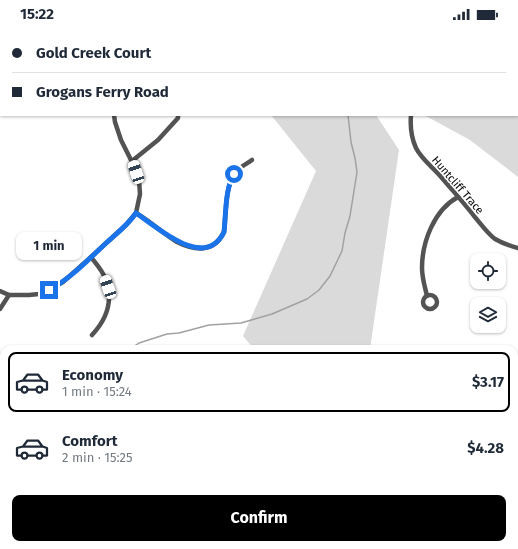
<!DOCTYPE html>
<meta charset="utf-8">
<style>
:root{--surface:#fff;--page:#f6f6f7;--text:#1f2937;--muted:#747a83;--line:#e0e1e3;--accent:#000}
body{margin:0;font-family:"Fira Sans",sans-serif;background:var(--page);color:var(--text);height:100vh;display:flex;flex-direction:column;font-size:15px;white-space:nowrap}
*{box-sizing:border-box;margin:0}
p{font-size:13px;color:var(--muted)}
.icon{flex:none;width:22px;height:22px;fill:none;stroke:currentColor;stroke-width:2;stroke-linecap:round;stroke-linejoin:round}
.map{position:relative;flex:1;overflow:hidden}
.drawer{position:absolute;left:0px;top:317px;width:518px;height:204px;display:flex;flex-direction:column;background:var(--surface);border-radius:12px 12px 0 0;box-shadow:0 1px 3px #0004}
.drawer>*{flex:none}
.guide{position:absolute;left:0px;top:0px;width:518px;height:88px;box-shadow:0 1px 3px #0004;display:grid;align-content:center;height:88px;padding:0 12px;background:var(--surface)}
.tools{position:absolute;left:470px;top:225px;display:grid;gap:8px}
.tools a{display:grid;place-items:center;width:36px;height:36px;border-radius:8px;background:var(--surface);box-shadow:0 1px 3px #0004;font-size:20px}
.end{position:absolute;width:18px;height:18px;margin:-9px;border:5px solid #1a73e8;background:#fff;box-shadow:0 0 0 2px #fff}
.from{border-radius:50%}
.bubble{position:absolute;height:28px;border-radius:8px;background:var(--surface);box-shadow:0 1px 3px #0004;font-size:13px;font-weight:700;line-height:28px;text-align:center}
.car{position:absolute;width:12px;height:24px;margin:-12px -6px;border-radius:5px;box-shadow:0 0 3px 1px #0007;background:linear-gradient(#fff 24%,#345 0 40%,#fff 0 76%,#345 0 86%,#fff 0)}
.guide b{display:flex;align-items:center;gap:14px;height:38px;font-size:15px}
.guide b+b{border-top:1px solid var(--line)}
.guide i{width:10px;height:10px;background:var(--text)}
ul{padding:7px 0 0;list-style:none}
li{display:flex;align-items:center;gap:12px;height:60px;margin:0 8px 6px;padding:0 4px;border:2px solid transparent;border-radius:8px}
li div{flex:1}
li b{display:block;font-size:15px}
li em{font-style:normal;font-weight:700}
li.selected{border-color:var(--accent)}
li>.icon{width:36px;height:36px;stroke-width:1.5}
.action{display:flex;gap:8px;margin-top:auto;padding:8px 12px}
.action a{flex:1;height:46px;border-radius:8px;background:var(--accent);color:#fff;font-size:16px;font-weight:700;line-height:46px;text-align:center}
.status{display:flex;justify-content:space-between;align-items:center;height:28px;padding:0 20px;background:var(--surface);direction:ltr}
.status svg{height:11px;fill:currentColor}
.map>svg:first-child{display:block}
.green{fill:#dadada}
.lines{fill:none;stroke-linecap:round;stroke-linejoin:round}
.stream{stroke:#a1a1a1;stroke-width:1.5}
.minor{stroke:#535353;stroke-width:4.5}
.route{stroke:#1a73e8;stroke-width:5}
.labels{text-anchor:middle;stroke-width:3;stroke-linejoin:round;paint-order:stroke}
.street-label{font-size:11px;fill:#000;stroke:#fff}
</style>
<div class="status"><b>15:22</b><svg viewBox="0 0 49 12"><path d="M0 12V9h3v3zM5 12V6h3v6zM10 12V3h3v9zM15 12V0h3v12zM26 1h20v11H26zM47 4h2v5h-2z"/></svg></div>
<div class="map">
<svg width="518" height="521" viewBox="0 0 518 521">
<rect width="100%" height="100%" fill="#fff"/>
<g class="green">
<rect x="203" y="0" width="114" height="1"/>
<path d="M471 0H518V149L470 112 424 87H517V1H471Z"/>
<path d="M271 87H376L399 122 370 321H254L243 308 316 143Z"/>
<path d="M4 435V517H11L7 521H0V436Z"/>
<path d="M376 517H425L426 521H377Z"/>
</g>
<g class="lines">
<g class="stream">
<path d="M298 0 299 1"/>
<path d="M130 321 139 315 167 306 179 305 209 297 241 295 272 286 307 271 319 262 330 248 342 223 345 205 350 188 357 144 355 130 351 114 348 87"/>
<path d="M0 487 4 483"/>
</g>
<g class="minor">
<path d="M87 0 88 1"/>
<path d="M406 0V1"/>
<path d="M115 1 116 0"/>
<path d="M411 87C410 99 411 109 416 120 422 132 434 140 442 150 453 163 464 175 474 188 481 196 487 205 495 211 502 215 510 218 518 220"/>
<path d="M132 133 158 112 178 90V87"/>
<path d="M136 185C146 191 155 198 164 205 168 208 172 211 177 214 195 223 214 225 224 204 226 188 225 157 235 145 239 139 247 136 252 132"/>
<path d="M91 229C96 236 102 242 105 250 114 272 107 291 92 307"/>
<path d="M0 263 9 267H29L39 266 56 258 63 254 91 229 126 197 136 185 140 166 139 152 133 136 121 112 115 94 114 87"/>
<circle cx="430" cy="274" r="7"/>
<path d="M427 268C425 259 422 250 422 240 422 214 434 182 458 169"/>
<path d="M0 281 9 267"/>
<path d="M514 507 518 511"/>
<path d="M83 517V521"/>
<path d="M213 517 214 521"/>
<path d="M293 517 296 521"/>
<path d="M239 521 244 517"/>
<path d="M505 521 509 517"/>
</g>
</g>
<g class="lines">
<path class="route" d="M49 262C70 251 88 232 105 216 116 206 128 197 136 185 158 200 205 243 224 204 226 186 225 161 234 146"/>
</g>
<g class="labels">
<g class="street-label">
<text transform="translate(458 157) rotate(49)" y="4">Huntcliff Trace</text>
</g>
</g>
</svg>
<div class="tools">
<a><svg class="icon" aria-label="locate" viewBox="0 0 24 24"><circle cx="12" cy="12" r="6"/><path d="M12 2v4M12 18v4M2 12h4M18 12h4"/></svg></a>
<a><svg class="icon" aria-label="layers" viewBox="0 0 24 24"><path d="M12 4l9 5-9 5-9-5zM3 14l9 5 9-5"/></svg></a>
</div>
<i class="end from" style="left:234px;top:146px"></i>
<i class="end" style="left:49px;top:262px"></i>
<div class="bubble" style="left:16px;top:204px;width:66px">1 min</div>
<i class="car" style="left:136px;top:144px;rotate:342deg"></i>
<i class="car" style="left:108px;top:259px;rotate:341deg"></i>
<div class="guide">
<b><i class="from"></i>Gold Creek Court</b>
<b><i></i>Grogans Ferry Road</b>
</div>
<section class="drawer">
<ul>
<li class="selected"><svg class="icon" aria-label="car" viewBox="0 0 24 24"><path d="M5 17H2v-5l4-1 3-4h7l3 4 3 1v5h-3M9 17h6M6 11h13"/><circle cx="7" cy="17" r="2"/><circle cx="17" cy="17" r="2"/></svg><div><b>Economy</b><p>1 min · 15:24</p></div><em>$3.17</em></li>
<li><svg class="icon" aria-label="car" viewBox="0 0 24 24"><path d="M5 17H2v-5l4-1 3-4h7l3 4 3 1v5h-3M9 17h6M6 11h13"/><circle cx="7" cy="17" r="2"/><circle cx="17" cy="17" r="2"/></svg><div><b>Comfort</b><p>2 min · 15:25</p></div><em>$4.28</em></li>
</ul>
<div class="action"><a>Confirm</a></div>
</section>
</div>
